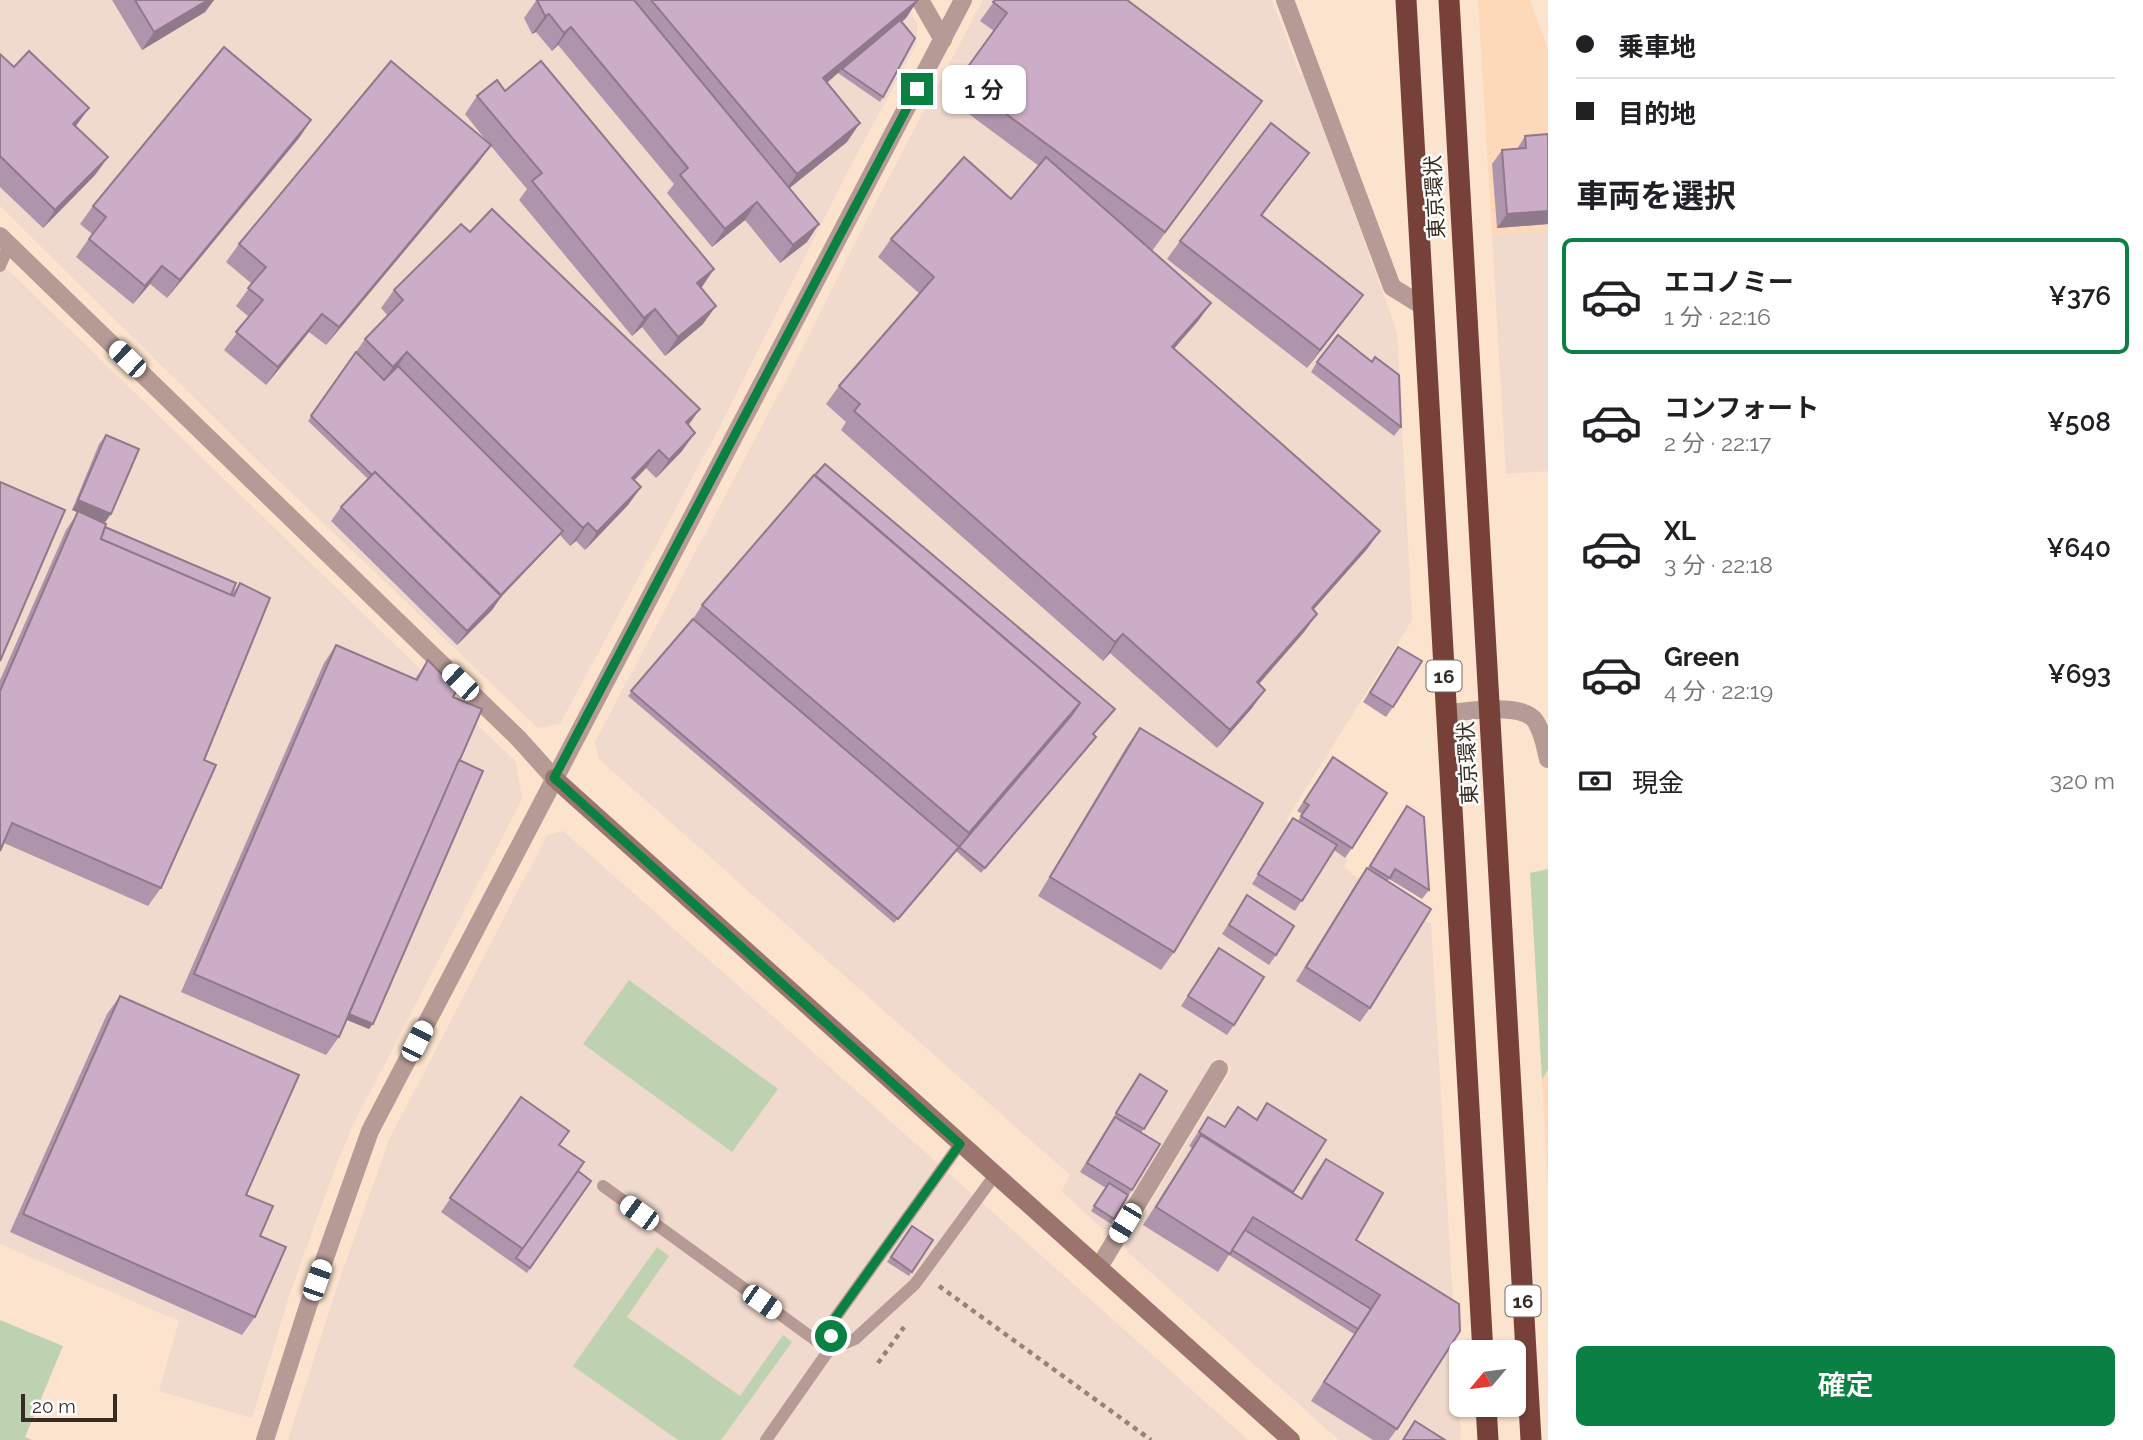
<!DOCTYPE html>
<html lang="ja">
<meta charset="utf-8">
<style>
:root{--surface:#fff;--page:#f6f6f6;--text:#202124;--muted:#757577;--line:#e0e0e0;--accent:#0b8043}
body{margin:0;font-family:Raleway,"Noto Sans JP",sans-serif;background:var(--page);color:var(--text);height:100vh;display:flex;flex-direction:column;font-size:26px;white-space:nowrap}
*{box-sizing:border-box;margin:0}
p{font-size:23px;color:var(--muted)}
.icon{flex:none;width:38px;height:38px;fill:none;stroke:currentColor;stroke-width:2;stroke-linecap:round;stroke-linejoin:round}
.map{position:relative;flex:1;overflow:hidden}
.panel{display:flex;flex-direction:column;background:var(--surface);width:595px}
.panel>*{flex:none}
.hud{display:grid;align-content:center;height:154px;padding:0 28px;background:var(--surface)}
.needle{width:46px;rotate:241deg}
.fabs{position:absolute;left:1449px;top:1340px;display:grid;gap:14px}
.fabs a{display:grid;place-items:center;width:77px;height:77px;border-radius:10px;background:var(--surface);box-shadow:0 2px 5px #0004;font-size:35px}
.scale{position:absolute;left:21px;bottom:18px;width:96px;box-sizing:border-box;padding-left:7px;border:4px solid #382c22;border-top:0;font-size:19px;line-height:24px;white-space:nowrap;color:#382c22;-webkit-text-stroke:5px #fff;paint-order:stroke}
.end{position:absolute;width:32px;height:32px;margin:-16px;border:9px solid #0b8043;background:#fff;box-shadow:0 0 0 4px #fff}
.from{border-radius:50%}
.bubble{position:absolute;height:49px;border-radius:10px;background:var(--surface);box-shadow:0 2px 5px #0004;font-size:23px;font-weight:600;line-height:49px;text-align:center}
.car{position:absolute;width:21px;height:42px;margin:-21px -10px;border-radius:9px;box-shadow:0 0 5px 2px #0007;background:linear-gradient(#fff 24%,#345 0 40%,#fff 0 76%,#345 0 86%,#fff 0)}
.hud b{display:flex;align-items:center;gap:24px;height:66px;font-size:26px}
.hud b+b{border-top:2px solid var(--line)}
.hud i{width:18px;height:18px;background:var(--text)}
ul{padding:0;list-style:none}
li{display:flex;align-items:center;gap:21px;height:116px;margin:0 14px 10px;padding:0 14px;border:4px solid transparent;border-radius:10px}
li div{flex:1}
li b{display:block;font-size:26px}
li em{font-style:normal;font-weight:600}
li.selected{border-color:var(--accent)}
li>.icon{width:63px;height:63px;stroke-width:1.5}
h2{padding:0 28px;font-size:32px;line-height:84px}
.pay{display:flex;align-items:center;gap:18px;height:77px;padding:0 28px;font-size:26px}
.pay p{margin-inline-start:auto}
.cta{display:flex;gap:14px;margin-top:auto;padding:14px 28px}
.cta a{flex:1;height:80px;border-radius:10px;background:var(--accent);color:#fff;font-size:28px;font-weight:600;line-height:80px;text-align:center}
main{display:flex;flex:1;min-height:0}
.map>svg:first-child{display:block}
.built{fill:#fed9b9}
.industrial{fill:#f0d9cd}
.green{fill:#bed2b1}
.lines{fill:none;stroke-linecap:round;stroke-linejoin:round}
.path{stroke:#958374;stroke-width:4.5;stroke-dasharray:5 5;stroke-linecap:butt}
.lane{stroke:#b69a96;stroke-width:12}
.street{stroke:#b69a96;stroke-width:18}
.secondary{stroke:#9c746e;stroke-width:18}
.highway{stroke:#77413a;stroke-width:21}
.wall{fill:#af95ab}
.shaded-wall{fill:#8f798b}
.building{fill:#ccadc7;stroke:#8f798b;stroke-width:2}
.route{stroke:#0b8043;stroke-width:9}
.labels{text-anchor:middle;stroke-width:5;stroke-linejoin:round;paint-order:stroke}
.shield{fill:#fff;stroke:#746b64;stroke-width:2}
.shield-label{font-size:19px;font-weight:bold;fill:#382c22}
.street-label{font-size:21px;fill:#382c22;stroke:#fff}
</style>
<main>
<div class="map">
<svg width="1548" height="1440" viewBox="0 0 1548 1440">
<rect width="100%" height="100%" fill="#fce3ce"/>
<g class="built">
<path d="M1478 0H1530L1548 49V231L1492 235Z"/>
<path d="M1548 1069V1186L1542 1080Z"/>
</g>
<g class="industrial">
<path d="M0 0H903L917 23V43L849 169 718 430 560 724 538 728 252 455 0 206Z"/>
<path d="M983 0H1272L1300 75 1304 74 1397 332 1412 620 1286 820 1348 860 1344 867 1353 875 1431 924 1461 1440H1339L1128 1252 1125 1244 1232 1068 1215 1058 1111 1229H1103L1061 1191 1070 1175 599 759 595 742 783 386 869 215Z"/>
<path d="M1548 231V471L1506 474 1492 235Z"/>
<path d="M0 262 516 762 522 799 353 1125 333 1174 290 1293 252 1418 159 1391 179 1321 0 1244Z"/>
<path d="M563 831 777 1020 1248 1440H288L338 1284 389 1140 547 835Z"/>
</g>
<g class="green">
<path d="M1548 869V1069L1542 1080 1530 873Z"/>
<path d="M629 980 778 1089 732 1152 583 1044Z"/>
<path d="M657 1247 669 1256 627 1317 740 1396 783 1335 792 1342 721 1440H678L573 1366Z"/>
<path d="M0 1320 63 1346 25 1437 32 1440H0Z"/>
</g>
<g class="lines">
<g class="path">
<path d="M939 1286 1151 1440"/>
<path d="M878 1363 904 1327"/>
</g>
<g class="lane">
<path d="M0 266 9 245"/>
<path d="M603 1186 829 1350"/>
<path d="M829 1350 855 1339 915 1284 995 1175"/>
<path d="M766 1440 829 1350 833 1321 960 1144"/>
</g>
<g class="street">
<path d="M920 0 943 40"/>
<path d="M1285 0 1392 287 1424 307"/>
<path d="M0 236 519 739 554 778"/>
<path d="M1446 713C1468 712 1524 701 1536 722 1543 733 1545 747 1548 759"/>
<path d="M1099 1267 1219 1069"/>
<path d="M265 1440 309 1303 370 1131 963 0"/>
</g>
<path class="secondary" d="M554 778 1291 1440"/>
<g class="highway">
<path d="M1406 0 1483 1353"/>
<path d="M1449 0 1531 1440"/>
<path d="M1486 1405 1488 1440"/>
</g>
</g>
<g class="wall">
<path d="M112 0H214L205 12 142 50Z"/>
<path d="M535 0H918L906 18 902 22 883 97 880 102 838 73 827 83 847 142 790 188 807 242 780 263 745 220 712 247 667 193 674 184 558 45 552 51 536 32 532 34 524 18 536 1Z"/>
<path d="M995 0 1262 101 1152 251 1211 303 1198 321 1174 348 1380 531 1367 549 1313 610 1317 614 1304 632 1259 684 1252 708 1217 748 1110 653 1103 661 841 430 846 422 826 404 839 386 920 294 878 257 891 239 1011 199 1039 166 946 97 994 31 980 21Z"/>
<path d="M0 54 108 157 95 175 43 228 0 187Z"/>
<path d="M505 91 701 288 703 324 665 356 642 327 632 336 519 200 527 189 490 145 478 163 326 345 309 332 266 385 224 350 249 317 236 306 252 284 226 262 239 244 488 143 465 114 477 96Z"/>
<path d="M311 120 299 138 167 298 150 284 133 304 76 257 92 234 80 224 93 206Z"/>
<path d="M1525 136 1548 224 1497 228 1492 164 1502 150 1517 149Z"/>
<path d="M1309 153 1262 216 1350 313 1307 368 1167 259 1180 241Z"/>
<path d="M470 232 688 425 682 451 656 478 646 468 634 481 641 487 628 505 585 550 576 541 570 546 560 535 501 597 492 610 457 645 331 521 341 507 368 479 308 421 365 339 388 316 381 308 394 290Z"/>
<path d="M1317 362H1372L1401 427 1394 436 1311 372Z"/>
<path d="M106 435 105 527 231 595 240 583 204 760 161 888 148 906 4 843 0 851V680L66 530 78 512 72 510 99 444Z"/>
<path d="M702 605 1115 709 1093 734 1096 737 1093 742 981 873 956 851 894 923 628 696 693 619Z"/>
<path d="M336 645 415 679 428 660 453 697 459 760 369 1029 346 1019 339 1037 326 1055 181 992 324 663Z"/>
<path d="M1398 647 1393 707 1386 717 1363 702Z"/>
<path d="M1140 728 1174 952 1161 970 1038 896 1127 746Z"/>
<path d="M1326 767 1352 848 1345 858 1334 850 1295 911 1252 884 1293 818 1298 821 1302 814 1297 811Z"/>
<path d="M1407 806 1429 890 1422 899 1389 879 1387 881 1370 1008 1360 1022 1296 981 1357 882 1367 869Z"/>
<path d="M1247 895 1276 955 1269 965 1222 934Z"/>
<path d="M1219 948 1234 1025 1227 1035 1181 1006Z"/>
<path d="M120 996 246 1195 260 1236 255 1317 242 1335 10 1232 107 1014Z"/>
<path d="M1140 1074 1167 1091 1141 1133 1160 1144 1111 1224 1091 1211 1106 1188 1080 1172Z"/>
<path d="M521 1097 559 1145 577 1173 591 1181 527 1273 513 1263 514 1261 513 1263 441 1212Z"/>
<path d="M1267 1103 1326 1140 1292 1193 1301 1198 1313 1177 1326 1159 1356 1240 1459 1304 1397 1429 1389 1440H1373L1311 1401 1354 1334 1229 1255 1218 1272 1143 1225 1192 1148 1189 1146 1208 1117 1225 1127 1238 1107 1256 1119Z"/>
<path d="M912 1226 933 1240 909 1276 887 1262Z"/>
</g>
<g class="shaded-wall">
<path d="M208 0H214L205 12 142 50 154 32Z"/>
<path d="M918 0 906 18 843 70 842 69 838 73 811 96 823 78Z"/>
<path d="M549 14 536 32 532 34 545 16Z"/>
<path d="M571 27 558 45 552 51 564 33Z"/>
<path d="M89 108 76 126 60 142 73 124Z"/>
<path d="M311 120 299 138 167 298 180 280Z"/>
<path d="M860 123 847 142 784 192 797 174Z"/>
<path d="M491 145 478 163 326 345 339 327Z"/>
<path d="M1309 153 1296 171 1248 233 1261 215Z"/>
<path d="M108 157 95 175 43 228 55 210Z"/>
<path d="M757 202 745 220 712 247 725 229Z"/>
<path d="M1548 211V224L1497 228 1507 214Z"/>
<path d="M819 224 807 242 780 263 793 245Z"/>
<path d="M162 266 150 284 133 304 145 286Z"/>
<path d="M714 269 702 287 684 301 697 283Z"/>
<path d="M1363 295 1350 313 1307 368 1320 350Z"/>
<path d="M1211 303 1198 321 1160 365 1172 347Z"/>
<path d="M716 306 703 324 665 356 678 337Z"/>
<path d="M655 309 642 327 632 336 644 318Z"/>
<path d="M322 314 309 332 266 385 278 367Z"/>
<path d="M407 352 395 371 380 385 393 367Z"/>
<path d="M700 409 687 427 686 422Z"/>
<path d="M695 433 682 451 656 478 669 460Z"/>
<path d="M659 450 646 468 619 496 632 478Z"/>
<path d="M641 487 628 505 585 550 597 532Z"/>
<path d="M78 500 111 514 104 524 72 510Z"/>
<path d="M588 523 576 541 570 546 583 528Z"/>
<path d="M563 531 501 597 492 610 457 645 467 631Z"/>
<path d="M1380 531 1367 549 1299 626 1312 608Z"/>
<path d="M1317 614 1304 632 1244 701 1257 682Z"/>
<path d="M1123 634 1110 653 1103 661 1115 642Z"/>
<path d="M1265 690 1252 708 1217 748 1230 730Z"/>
<path d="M1080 703 1068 721 959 847 969 833Z"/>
<path d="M345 1013 373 1024 369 1029 342 1018Z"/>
</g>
<g class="building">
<path d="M135 0H208L154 32Z"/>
<path d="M537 0H634L819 224 793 245 757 202 725 229 680 175 688 168 571 27 564 33 549 14 545 16Z"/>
<path d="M651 0H918L823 78 860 123 797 174Z"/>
<path d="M995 0H1127L1262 101 1165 232 959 79 1007 13 993 2Z"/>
<path d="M900 20 915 38 883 97 842 69Z"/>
<path d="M224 47 311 120 180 280 162 266 145 286 89 239 106 217 93 206Z"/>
<path d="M29 51 89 108 73 124 108 157 55 210 0 156V54L14 67Z"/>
<path d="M391 61 491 145 339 327 322 314 278 367 236 332 263 300 248 288 266 267 239 244Z"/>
<path d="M541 61 714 269 697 283 716 306 678 337 655 309 644 318 532 181 542 173 477 96 497 80 505 91Z"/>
<path d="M1271 123 1309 153 1261 215 1363 295 1320 350 1180 241Z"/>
<path d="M1548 134V211L1507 214 1502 150 1526 148 1525 136Z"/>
<path d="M964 157 1011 199 1046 157 1211 303 1172 347 1380 531 1312 608 1317 614 1257 682 1265 690 1230 730 1123 634 1115 642 854 411 860 404 839 386 934 277 891 239Z"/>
<path d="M492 209 700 409 686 422 695 433 669 460 659 450 632 478 641 487 597 532 588 523 583 528 407 352 393 367 365 339 403 300 394 290 461 224 470 232Z"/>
<path d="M1338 335 1372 362 1375 357 1399 375 1401 427 1317 362Z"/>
<path d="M356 352 384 380 398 366 563 531 501 595 375 472 372 475 311 416Z"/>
<path d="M106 435 139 449 111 514 78 500Z"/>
<path d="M825 464 1115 709 1093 734 1096 737 985 868 959 847 1071 716 1080 703 815 475Z"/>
<path d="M375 472 501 596 467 631 341 507Z"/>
<path d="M814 475 1080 703 969 833 702 605Z"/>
<path d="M0 482 65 510 0 661Z"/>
<path d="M78 511 106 524 101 539 234 596 240 583 270 598 204 760 216 765 161 888 12 823 0 851V691Z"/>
<path d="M105 527 236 583 231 595 101 539Z"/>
<path d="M693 619 959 847 898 919 631 691Z"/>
<path d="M336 645 417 680 428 660 457 690 453 697 482 709 339 1037 194 974Z"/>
<path d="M1398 647 1422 661 1393 707 1370 693Z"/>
<path d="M1140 728 1263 803 1174 952 1050 877Z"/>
<path d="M1333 757 1387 793 1352 848 1301 816 1309 805 1304 802Z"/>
<path d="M459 760 483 771 373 1024 349 1014Z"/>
<path d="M1407 806 1424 817 1429 890 1395 869 1390 878 1370 866Z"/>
<path d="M1293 818 1337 845 1302 901 1258 874Z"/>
<path d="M1367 868 1431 909 1370 1008 1306 967Z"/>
<path d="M1247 895 1294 926 1276 955 1229 925Z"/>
<path d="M1219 948 1264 977 1234 1025 1188 996Z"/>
<path d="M120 996 299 1075 246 1195 273 1206 260 1236 286 1247 255 1317 23 1214Z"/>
<path d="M1140 1074 1167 1091 1144 1129 1116 1113Z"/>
<path d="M521 1097 569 1131 559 1145 584 1162 523 1249 450 1198Z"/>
<path d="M1267 1103 1326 1140 1293 1192 1199 1132 1208 1117 1225 1127 1238 1107 1257 1120Z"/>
<path d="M1115 1117 1160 1144 1132 1190 1087 1163Z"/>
<path d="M1201 1135 1302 1199 1326 1159 1383 1193 1356 1240 1459 1304 1460 1331 1397 1429 1324 1382 1380 1295 1253 1217 1230 1254 1156 1207Z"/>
<path d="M578 1171 591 1181 530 1268 516 1258Z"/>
<path d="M1109 1183 1128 1195 1114 1219 1094 1206Z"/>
<path d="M912 1226 933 1240 912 1272 891 1257Z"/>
<path d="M1245 1230 1371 1309 1358 1329 1232 1250Z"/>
<path d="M1415 1421 1445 1440H1403Z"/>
</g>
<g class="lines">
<path class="route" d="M831 1336 833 1321 960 1144 554 778 917 89"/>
</g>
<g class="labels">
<g class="shield">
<rect x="1426.5" y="660.5" width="35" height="31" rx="5"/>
<rect x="1505.5" y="1285.5" width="35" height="31" rx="5"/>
</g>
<g class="shield-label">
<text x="1444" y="683">16</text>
<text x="1523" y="1308">16</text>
</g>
<g class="street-label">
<text transform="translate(1435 197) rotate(-93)" y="7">東京環状</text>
<text transform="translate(1468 763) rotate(-93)" y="7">東京環状</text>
</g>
</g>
</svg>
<div class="fabs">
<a><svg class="needle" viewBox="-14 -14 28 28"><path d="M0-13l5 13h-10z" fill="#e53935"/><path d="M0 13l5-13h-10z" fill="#757577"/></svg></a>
</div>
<div class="scale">20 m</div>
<i class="end from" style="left:831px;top:1336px"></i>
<i class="end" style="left:917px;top:89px"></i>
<div class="bubble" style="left:942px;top:65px;width:84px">1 分</div>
<i class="car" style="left:127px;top:359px;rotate:314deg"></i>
<i class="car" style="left:460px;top:682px;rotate:314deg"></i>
<i class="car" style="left:417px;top:1041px;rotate:27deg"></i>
<i class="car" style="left:639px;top:1213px;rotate:306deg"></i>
<i class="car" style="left:1125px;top:1223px;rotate:211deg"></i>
<i class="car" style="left:317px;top:1280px;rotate:19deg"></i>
<i class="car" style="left:762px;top:1302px;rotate:125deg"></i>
</div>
<section class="panel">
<div class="hud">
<b><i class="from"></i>乗車地</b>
<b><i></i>目的地</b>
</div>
<h2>車両を選択</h2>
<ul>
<li class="selected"><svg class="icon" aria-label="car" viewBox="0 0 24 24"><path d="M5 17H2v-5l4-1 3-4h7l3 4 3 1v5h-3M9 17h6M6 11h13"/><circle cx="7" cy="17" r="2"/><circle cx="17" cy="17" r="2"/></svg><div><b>エコノミー</b><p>1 分 · 22:16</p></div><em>¥376</em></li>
<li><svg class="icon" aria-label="car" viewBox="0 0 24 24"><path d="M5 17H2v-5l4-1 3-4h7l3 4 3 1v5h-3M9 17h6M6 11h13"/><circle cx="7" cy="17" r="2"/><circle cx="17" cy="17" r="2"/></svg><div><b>コンフォート</b><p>2 分 · 22:17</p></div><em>¥508</em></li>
<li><svg class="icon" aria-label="car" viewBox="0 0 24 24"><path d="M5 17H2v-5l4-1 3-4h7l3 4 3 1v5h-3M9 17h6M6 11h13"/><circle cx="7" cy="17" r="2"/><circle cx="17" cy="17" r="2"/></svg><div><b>XL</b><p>3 分 · 22:18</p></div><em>¥640</em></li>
<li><svg class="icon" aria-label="car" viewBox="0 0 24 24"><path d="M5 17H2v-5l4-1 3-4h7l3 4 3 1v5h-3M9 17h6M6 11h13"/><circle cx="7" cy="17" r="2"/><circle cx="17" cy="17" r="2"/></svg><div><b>Green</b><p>4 分 · 22:19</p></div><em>¥693</em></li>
</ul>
<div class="pay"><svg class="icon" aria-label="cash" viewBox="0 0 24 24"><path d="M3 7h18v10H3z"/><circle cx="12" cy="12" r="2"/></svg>現金<p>320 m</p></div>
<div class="cta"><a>確定</a></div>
</section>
</main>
